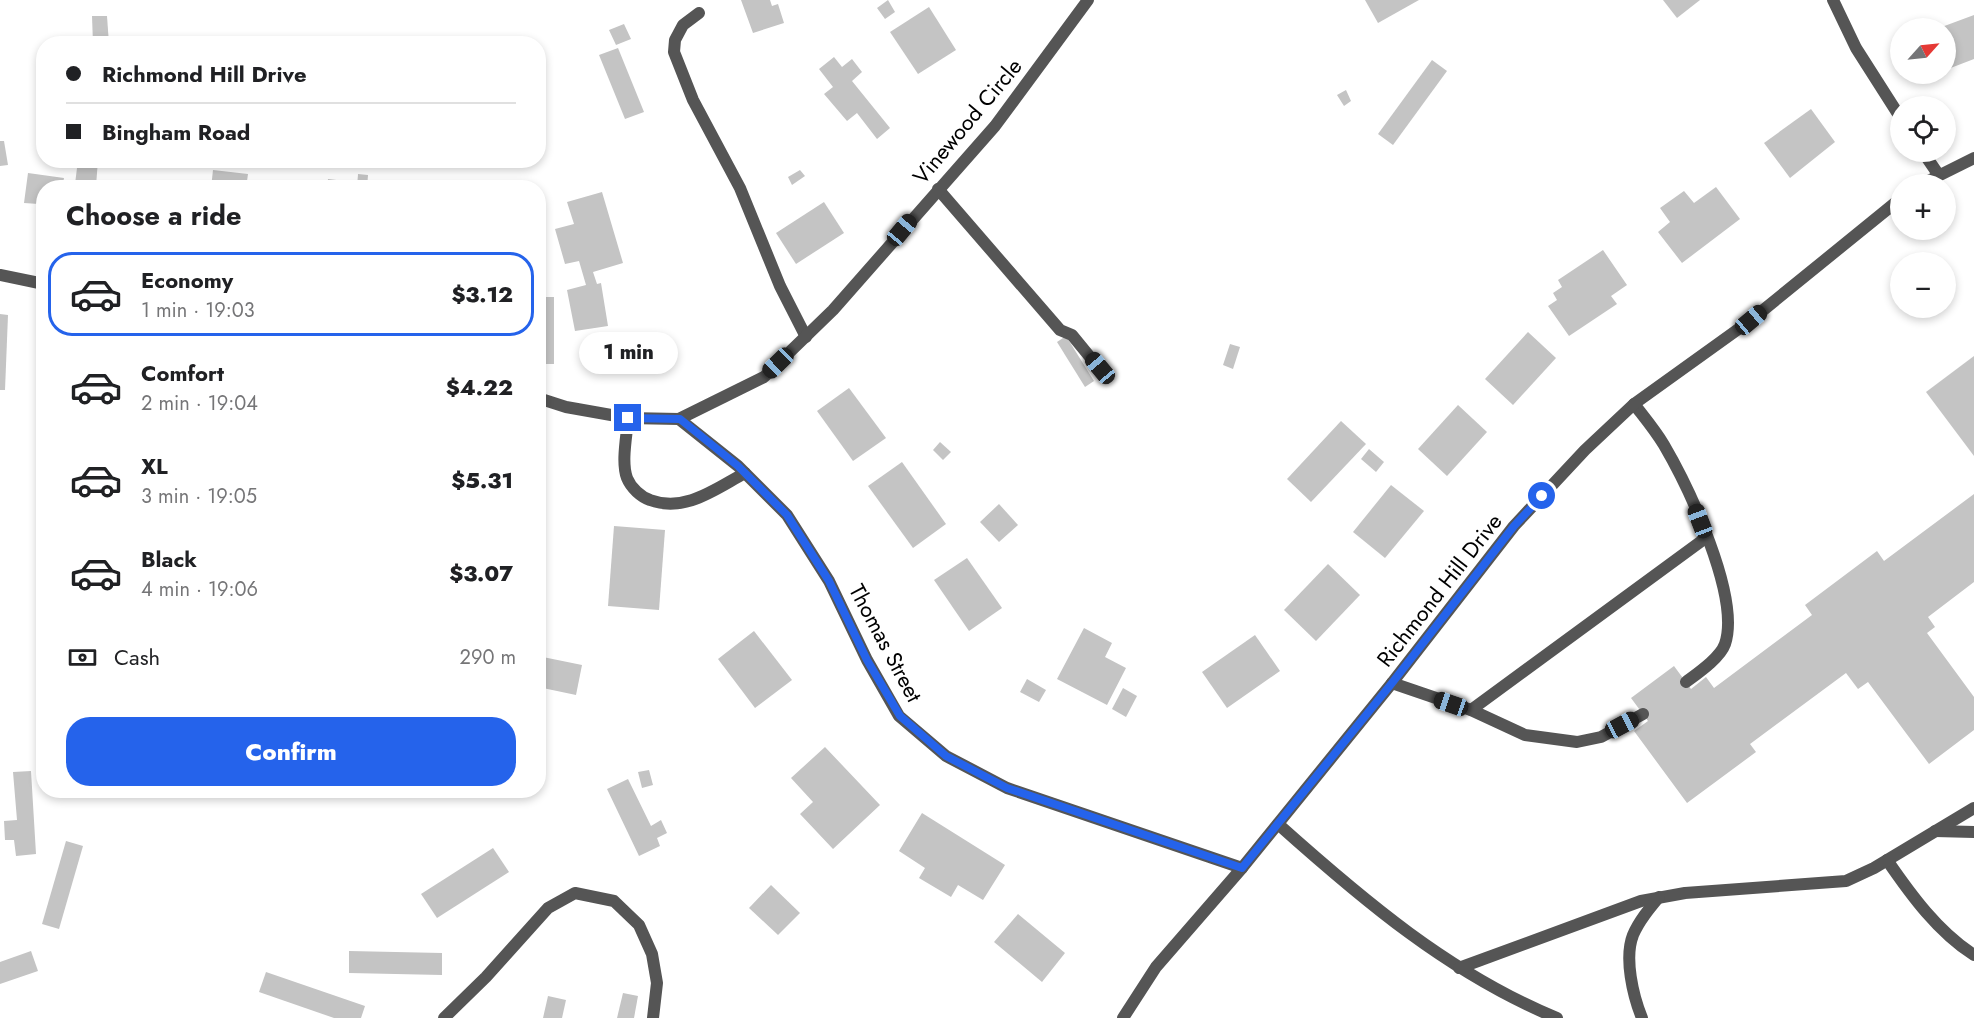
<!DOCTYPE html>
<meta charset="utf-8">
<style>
:root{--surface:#fff;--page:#f6f6f6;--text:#202124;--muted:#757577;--line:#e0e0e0;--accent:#2563eb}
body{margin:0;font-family:Jost,sans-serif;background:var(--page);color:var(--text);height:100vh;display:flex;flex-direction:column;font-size:22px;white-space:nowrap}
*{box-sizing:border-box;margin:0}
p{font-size:20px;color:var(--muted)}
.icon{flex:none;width:33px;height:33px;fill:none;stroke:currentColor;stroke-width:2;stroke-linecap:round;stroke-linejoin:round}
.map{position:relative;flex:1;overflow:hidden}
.drawer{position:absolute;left:36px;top:180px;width:510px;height:618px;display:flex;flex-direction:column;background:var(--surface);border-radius:24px;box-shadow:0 3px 9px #0003}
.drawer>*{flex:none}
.hud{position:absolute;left:36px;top:36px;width:510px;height:132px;border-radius:24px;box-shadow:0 3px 9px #0003;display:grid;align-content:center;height:132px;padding:0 30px;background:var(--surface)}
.needle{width:39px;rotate:63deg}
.fabs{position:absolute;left:1890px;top:18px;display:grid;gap:12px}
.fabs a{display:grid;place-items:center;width:66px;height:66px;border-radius:50%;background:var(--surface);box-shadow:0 3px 9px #0003;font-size:30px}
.end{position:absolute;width:27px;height:27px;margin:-14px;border:8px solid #2563eb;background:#fff;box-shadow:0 0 0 3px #fff}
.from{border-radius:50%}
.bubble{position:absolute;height:42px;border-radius:21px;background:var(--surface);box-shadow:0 3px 9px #0003;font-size:20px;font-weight:800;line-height:42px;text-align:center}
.car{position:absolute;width:18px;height:36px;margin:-18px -9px;border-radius:8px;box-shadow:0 0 4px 2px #0007;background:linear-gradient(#222 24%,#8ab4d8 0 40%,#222 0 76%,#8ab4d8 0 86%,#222 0)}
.hud b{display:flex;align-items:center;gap:21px;height:57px;font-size:22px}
.hud b+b{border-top:2px solid var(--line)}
.hud i{width:15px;height:15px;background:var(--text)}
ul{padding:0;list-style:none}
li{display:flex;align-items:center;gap:18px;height:84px;margin:0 12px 9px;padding:0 18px;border:3px solid transparent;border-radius:24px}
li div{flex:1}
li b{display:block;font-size:22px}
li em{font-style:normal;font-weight:800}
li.active{border-color:var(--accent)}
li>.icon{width:54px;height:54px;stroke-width:1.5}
h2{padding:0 30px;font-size:27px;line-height:72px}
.pay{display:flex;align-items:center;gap:15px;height:66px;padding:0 30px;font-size:22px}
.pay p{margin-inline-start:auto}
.primary-button{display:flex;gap:12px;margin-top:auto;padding:12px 30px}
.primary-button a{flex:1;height:69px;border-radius:24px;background:var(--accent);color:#fff;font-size:24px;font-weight:800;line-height:69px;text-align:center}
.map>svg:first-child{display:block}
.building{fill:#c4c4c4}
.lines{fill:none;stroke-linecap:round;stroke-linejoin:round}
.service{stroke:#555;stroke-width:12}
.minor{stroke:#555;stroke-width:12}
.route{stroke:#2563eb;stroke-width:8}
.labels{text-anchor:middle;stroke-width:5;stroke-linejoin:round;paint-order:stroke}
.street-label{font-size:22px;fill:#000;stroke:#fff}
</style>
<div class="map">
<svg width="1974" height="1018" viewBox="0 0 1974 1018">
<rect width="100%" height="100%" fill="#fff"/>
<g class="building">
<path d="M741 0H770L772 6 778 4 784 23 753 33Z"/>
<path d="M888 0 895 12 885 19 877 8Z"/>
<path d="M1365 0H1419L1378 23Z"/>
<path d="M1663 0H1700L1677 18Z"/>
<path d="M929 7 956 50 918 74 890 32Z"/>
<path d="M1974 15V59L1948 69 1946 62V28H1939Z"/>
<path d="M92 16H107L109 44H93Z"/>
<path d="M624 24 631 39 616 45 609 30Z"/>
<path d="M618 48 644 112 625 119 599 55Z"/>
<path d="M834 57 842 67 852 59 862 72 852 81 890 128 877 139 857 113 847 121 824 94 833 87 819 69Z"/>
<path d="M1432 60 1447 71 1393 145 1378 134Z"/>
<path d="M1346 90 1351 101 1344 106 1337 95Z"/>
<path d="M1811 109 1835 142 1790 178 1764 143Z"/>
<path d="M0 141H4L8 165 0 166Z"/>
<path d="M78 160H98L96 186 75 184Z"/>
<path d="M213 170 248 174 246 188H211Z"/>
<path d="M800 170 805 176 792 185 788 177Z"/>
<path d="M28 173 64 178 62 188H44V222L37 221 39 204 24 203Z"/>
<path d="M358 174 368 175 367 188H357Z"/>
<path d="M328 179 345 181 344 188H327Z"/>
<path d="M1716 187 1740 219 1682 263 1658 232 1670 222 1660 208 1684 191 1694 203Z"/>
<path d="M602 192 623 263 593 272 597 284 601 283 608 326 575 331 567 290 586 285 579 261 565 264 555 229 574 224 567 202Z"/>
<path d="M824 202 844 233 796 264 776 233Z"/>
<path d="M1603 250 1627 285 1611 296 1617 304 1569 336 1548 306 1557 300 1553 293 1562 287 1558 280Z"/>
<rect x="538" y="297" width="16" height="67"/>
<path d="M0 314 8 315 5 390H0Z"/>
<path d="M1528 332 1556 358 1513 405 1485 379Z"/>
<path d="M1066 336 1094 381 1085 387 1057 342Z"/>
<path d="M1230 344 1240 347 1233 369 1223 365Z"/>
<path d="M1974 356V456L1926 392Z"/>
<path d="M849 388 886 438 853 461 817 411Z"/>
<path d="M1458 405 1487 432 1447 476 1418 449Z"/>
<path d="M1341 421 1366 444 1311 502 1287 479Z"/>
<path d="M940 442 951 452 943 460 933 450Z"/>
<path d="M1369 449 1384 462 1376 472 1361 459Z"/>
<path d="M902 462 946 524 913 548 868 486Z"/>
<path d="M1391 485 1424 511 1385 558 1353 532Z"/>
<path d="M1974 494V582L1928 617 1935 627 1927 633 1974 697V730L1929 764 1868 682 1858 689 1846 673 1750 744 1756 752 1687 803 1634 731 1648 721 1631 698 1674 666 1691 689 1706 677 1714 688 1812 615 1805 605 1877 551 1884 561Z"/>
<path d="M999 504 1018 525 999 542 980 522Z"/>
<path d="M614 526 665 530 659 610 608 606Z"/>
<path d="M967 558 1002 608 969 631 934 580Z"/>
<path d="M1328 564 1360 595 1316 641 1284 610Z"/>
<path d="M1084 628 1112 643 1105 657 1126 668 1107 705 1057 679Z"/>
<path d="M754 631 792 680 755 708 718 659Z"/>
<path d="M1255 635 1280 671 1227 708 1202 672Z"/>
<path d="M538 656 582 665 576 695 538 687Z"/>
<path d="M1027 679 1046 690 1039 702 1020 692Z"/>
<path d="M1123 688 1137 696 1126 717 1112 709Z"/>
<path d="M825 747 880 805 833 849 800 814 813 802 791 778Z"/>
<path d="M649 770 653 785 642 788 638 772Z"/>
<path d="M31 771 36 854 16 856 14 840H5L4 821 17 820 13 772Z"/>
<path d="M628 779 651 826 661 820 667 833 657 838 660 846 639 856 607 789Z"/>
<path d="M922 813 1005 865 983 900 958 885 951 897 919 878 925 868 899 851Z"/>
<path d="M66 841 83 846 59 929 42 924Z"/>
<path d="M493 848 509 872 437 918 421 894Z"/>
<path d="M771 885 800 913 778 935 749 908Z"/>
<path d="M1018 914 1065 953 1042 982 994 942Z"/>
<path d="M31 951 38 971 0 984V962Z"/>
<path d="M349 951 442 953V975L349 973Z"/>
<path d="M266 972 365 1006 361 1018H334L259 992Z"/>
<path d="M623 993 638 996 634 1018H617Z"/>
<path d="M548 996 566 1000 562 1018H543Z"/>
</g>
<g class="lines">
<g class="service">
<path d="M699 13 683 25 675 40 674 52 693 100 740 188 780 286 806 337"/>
<path d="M938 189 1060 330 1072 335 1099 368"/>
<path d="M1634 404C1644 417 1655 430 1664 445 1688 486 1741 597 1725 644 1720 658 1698 673 1686 682"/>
<path d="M628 418C627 435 621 462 627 478 631 488 641 497 650 500 685 513 715 489 745 473"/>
<path d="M1392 683 1471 710 1525 735 1577 742 1601 737 1643 714"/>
<path d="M1471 710 1707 537"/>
<path d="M1278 824C1363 900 1450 974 1557 1018"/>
<path d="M1935 831 1974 832"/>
<path d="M1887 860C1911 895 1938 932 1974 955"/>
<path d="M1459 968 1641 901 1685 893 1846 881 1874 868 1974 808"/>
<path d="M1642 1018C1633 996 1624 958 1633 935 1639 921 1649 909 1659 897"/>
</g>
<g class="minor">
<path d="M1833 0 1856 48 1900 117"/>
<path d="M1923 152 1938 174"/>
<path d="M1922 184 1974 158"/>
<path d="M0 275 44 284"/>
<path d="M538 398 566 407 628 418 679 419 764 377 833 310 995 126 1088 0"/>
<path d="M679 419 738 466 787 515 829 581 867 660 899 716 946 756 1007 788 1242 868"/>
<path d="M444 1018 486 977 548 908 575 893 614 901 639 925 652 954 657 983 653 1018"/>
<path d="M1123 1018 1156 967 1242 868 1392 683 1514 526 1585 450 1634 404 1751 320 1900 199"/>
</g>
</g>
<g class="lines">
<path class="route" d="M628 418 680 419 738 466 787 515 829 581 867 660 900 716 946 756 1007 788 1242 868 1392 683 1514 526 1542 496"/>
</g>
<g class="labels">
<g class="street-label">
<text transform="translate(967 121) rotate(-50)" y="8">Vinewood Circle</text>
<text transform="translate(1439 590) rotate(-52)" y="8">Richmond Hill Drive</text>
<text transform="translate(886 643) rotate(62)" y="8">Thomas Street</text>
</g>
</g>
</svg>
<div class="fabs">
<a><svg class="needle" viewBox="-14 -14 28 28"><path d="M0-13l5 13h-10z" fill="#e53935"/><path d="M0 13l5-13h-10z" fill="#757577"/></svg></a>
<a><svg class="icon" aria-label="locate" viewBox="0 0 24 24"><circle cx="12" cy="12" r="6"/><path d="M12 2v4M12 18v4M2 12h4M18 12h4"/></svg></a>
<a>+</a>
<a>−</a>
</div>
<i class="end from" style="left:1542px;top:496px"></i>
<i class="end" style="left:628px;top:418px"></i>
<div class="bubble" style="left:579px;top:332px;width:99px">1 min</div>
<i class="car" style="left:902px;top:230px;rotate:40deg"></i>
<i class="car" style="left:1751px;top:320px;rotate:50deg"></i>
<i class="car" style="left:778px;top:363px;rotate:226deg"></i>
<i class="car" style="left:1100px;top:368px;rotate:320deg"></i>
<i class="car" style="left:1700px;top:521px;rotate:339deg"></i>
<i class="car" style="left:1451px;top:704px;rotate:289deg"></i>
<i class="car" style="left:1622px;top:725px;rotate:62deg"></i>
<div class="hud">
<b><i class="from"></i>Richmond Hill Drive</b>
<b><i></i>Bingham Road</b>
</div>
<section class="drawer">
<h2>Choose a ride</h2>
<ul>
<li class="active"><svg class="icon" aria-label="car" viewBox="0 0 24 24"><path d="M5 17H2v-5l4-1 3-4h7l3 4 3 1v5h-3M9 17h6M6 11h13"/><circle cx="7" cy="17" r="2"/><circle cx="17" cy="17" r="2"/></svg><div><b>Economy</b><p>1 min · 19:03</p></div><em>$3.12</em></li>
<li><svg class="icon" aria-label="car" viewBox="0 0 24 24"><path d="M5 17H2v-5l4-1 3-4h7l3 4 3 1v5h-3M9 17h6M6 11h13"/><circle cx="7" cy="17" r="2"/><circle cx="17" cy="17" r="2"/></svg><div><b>Comfort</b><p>2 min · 19:04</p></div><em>$4.22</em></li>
<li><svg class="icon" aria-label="car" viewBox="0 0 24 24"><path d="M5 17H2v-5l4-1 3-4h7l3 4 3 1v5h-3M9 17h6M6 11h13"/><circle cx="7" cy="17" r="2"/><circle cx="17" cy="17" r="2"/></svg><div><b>XL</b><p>3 min · 19:05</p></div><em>$5.31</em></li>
<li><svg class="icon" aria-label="car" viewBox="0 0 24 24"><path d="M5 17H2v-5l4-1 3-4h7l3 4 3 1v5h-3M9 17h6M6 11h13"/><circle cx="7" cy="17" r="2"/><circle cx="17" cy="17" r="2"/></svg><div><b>Black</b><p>4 min · 19:06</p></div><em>$3.07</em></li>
</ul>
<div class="pay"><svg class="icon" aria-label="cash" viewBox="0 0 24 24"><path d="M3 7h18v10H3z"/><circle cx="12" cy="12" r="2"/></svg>Cash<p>290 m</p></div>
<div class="primary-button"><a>Confirm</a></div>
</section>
</div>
